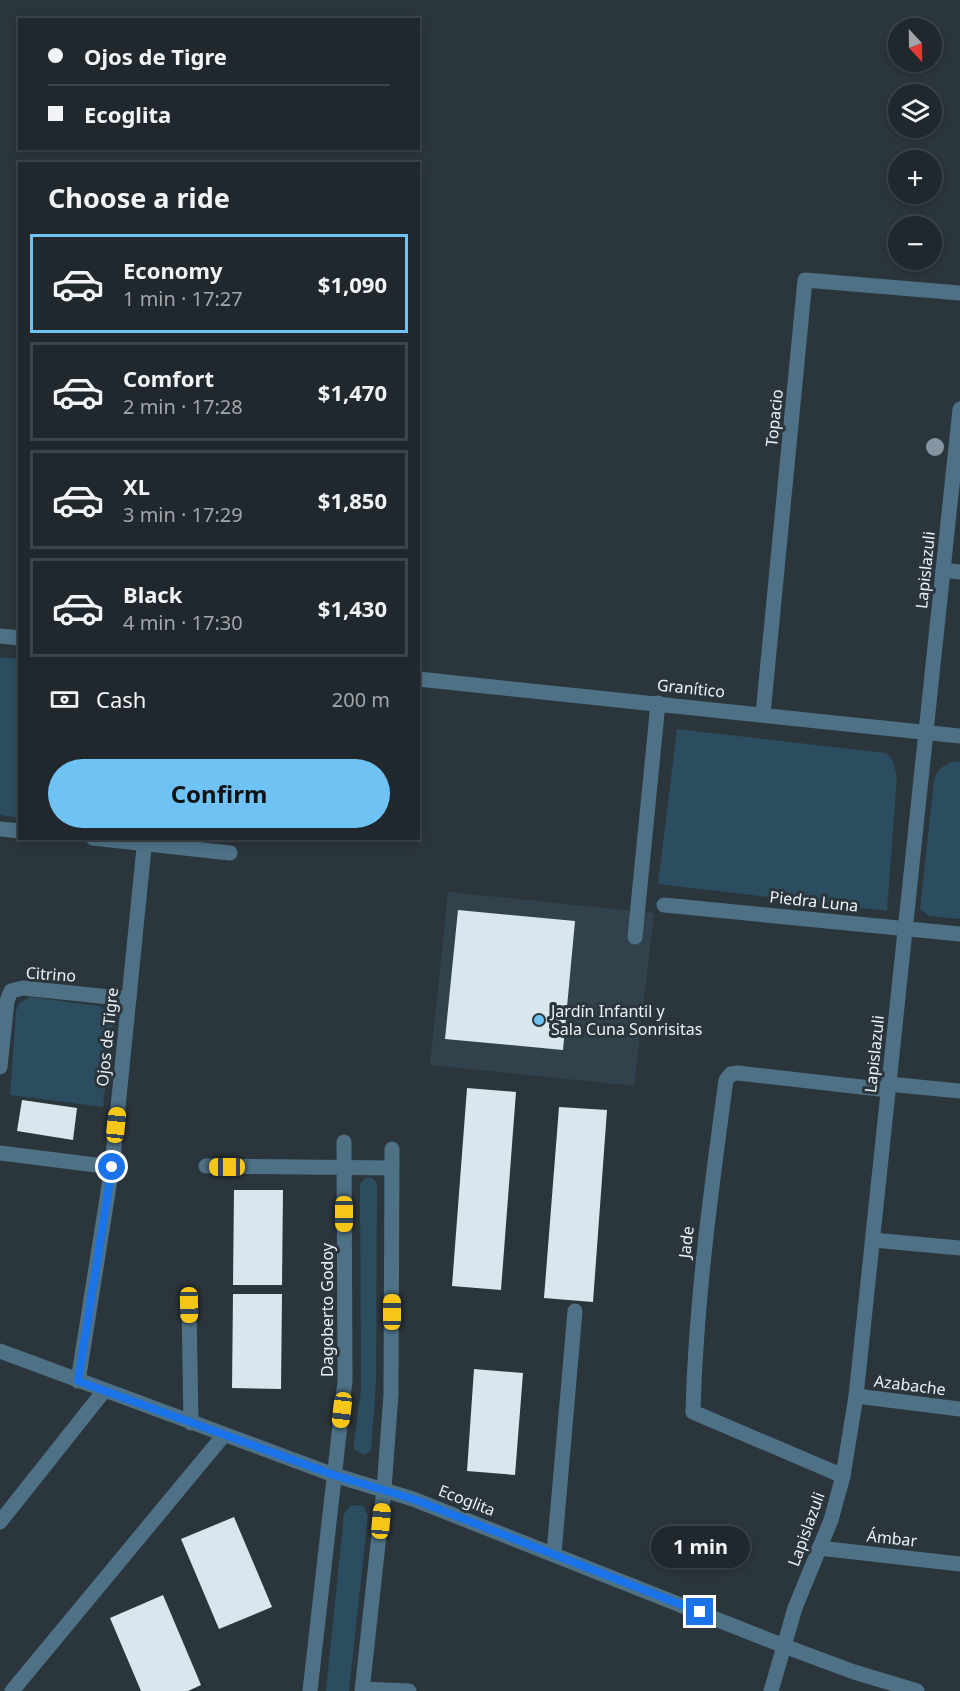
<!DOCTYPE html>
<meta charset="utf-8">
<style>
:root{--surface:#20282d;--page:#2d3439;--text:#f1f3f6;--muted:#a2a6aa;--line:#3d4449;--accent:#6fc2f4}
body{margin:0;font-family:"Noto Sans",sans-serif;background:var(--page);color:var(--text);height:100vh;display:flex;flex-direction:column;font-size:22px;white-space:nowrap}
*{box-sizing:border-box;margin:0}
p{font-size:20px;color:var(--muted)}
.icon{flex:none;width:33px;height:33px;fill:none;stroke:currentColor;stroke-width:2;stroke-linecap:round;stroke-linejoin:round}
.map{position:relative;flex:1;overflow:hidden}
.panel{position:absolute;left:18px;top:162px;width:402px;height:678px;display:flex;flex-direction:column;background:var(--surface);border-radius:0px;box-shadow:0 3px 9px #0003,0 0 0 2px var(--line)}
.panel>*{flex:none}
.guide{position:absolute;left:18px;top:18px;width:402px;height:132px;border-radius:0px;box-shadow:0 3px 9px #0003,0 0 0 2px var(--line);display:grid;align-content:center;height:132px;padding:0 30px;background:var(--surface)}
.needle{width:39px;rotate:158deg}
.tools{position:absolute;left:888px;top:18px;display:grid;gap:12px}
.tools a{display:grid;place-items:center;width:54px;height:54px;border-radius:50%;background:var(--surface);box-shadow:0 3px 9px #0003,0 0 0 2px var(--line);font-size:30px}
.end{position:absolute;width:27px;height:27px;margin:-14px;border:8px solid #1a73e8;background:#fff;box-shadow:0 0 0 3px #fff}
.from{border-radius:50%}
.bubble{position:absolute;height:42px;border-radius:21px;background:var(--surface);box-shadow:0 3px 9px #0003,0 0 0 2px var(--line);font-size:20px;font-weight:700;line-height:42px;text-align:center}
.car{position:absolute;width:18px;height:36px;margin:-18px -9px;border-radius:8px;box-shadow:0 0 4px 2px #0007;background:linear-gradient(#f5c518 24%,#345 0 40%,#f5c518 0 76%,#345 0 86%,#f5c518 0)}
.guide b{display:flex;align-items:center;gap:21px;height:57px;font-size:22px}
.guide b+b{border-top:2px solid var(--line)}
.guide i{width:15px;height:15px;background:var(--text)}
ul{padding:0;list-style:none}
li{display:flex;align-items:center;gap:18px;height:99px;margin:0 12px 9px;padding:0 18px;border:3px solid var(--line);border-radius:0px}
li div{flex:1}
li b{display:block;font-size:22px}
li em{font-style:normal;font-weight:700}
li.selected{border-color:var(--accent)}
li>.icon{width:54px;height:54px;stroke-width:1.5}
h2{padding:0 30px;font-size:27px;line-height:72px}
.pay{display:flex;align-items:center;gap:15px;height:66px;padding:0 30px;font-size:22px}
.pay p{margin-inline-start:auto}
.primary-button{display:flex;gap:12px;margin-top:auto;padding:12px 30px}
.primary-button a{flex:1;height:69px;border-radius:36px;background:var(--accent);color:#111;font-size:24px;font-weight:700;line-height:69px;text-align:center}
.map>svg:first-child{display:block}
.built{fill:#32424c}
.green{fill:#2c4c5f}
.building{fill:#d8e6ee}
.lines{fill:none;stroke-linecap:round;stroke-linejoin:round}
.minor{stroke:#4e7186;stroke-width:15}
.tree{fill:#8596a2}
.route{stroke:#1a73e8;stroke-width:8}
.poi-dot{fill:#6fc2f4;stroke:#2b353c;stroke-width:2}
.labels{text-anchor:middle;stroke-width:6;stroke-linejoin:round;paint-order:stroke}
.street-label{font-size:16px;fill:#ecf2f7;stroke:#2b353c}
.poi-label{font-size:16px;fill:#ecf2f7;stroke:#2b353c;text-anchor:start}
</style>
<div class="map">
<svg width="960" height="1691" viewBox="0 0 960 1691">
<rect width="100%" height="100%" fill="#2b353c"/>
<path class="built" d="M448 892 654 913 634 1086 430 1065Z"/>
<g class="green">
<path d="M0 657 19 659V818L0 815Z"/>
<path d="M677 729 886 753 892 759 897 776 887 911 658 884Z"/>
<path d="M954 761 960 762V919L929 916 920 909 934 780C938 769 943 765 954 761Z"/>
<path d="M30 997 99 1006 111 1014 113 1021 103 1107 10 1095 16 1011 19 1003Z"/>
<path d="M365 1178C372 1177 374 1178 377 1184L376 1383 371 1451 363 1455 354 1449V1443L361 1390 360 1184Z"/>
<path d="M356 1505 363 1506 368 1516 349 1691H326L344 1514 350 1506Z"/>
</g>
<g class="building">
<path d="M458 910 575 921 563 1050 445 1039Z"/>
<path d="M467 1088 516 1092 501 1290 452 1286Z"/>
<path d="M22 1100 77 1108 73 1140 17 1131Z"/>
<path d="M559 1107 607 1110 593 1302 544 1298Z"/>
<path d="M234 1190H283L282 1285H233Z"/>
<path d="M233 1294H282L281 1389 232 1388Z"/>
<path d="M474 1369 523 1373 515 1475 467 1471Z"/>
<path d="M234 1517 272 1607 219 1629 181 1539Z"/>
<path d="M163 1595 201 1685 188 1691H141L110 1618Z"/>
</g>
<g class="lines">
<g class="minor">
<path d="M943 570 960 572"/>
<path d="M0 636 20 638"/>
<path d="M418 679 960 736"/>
<path d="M763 714 805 280 960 293"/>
<path d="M0 829 20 831"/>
<path d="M93 838 230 853"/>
<path d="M664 905 960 934"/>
<path d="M635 937 658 703"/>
<path d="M0 1067 7 1001 11 991 23 988 129 999"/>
<path d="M888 1084 960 1091"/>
<path d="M0 1153 112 1167"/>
<path d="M206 1166 392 1168"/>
<path d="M873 1240 960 1248"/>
<path d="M189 1305 191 1423"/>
<path d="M0 1351 334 1475 413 1499 784 1646 854 1672 917 1691"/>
<path d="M78 1381 112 1167 145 838"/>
<path d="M856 1396 960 1409"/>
<path d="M843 1476 693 1412C696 1300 711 1191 726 1080L731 1074 738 1073 888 1090"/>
<path d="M0 1522 104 1391"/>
<path d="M819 1548 960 1564"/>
<path d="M554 1553 575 1311"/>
<path d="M363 1689 409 1691"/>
<path d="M12 1691 224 1435"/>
<path d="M310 1691 345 1381 344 1142"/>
<path d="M362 1691 384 1489 391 1394 392 1149"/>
<path d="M771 1691 795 1608 831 1520 843 1476 856 1396 960 409"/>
</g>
</g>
<circle class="tree" cx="935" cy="447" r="9"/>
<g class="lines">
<path class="route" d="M112 1167 78 1381 334 1475 413 1499 700 1612"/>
</g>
<circle class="poi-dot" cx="539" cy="1020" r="6"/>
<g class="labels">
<g class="street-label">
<text transform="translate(774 418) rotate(-84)" y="6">Topacio</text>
<text transform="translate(925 570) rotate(-84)" y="6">Lapislazuli</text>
<text transform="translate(691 688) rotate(6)" y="6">Granítico</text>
<text transform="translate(814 901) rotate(6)" y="6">Piedra Luna</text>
<text transform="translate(51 974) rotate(4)" y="6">Citrino</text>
<text transform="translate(107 1037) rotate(-84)" y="6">Ojos de Tigre</text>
<text transform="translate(874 1054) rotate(-84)" y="6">Lapislazuli</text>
<text transform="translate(686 1242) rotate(-83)" y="6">Jade</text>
<text transform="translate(327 1310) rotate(-90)" y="6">Dagoberto Godoy</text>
<text transform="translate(910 1385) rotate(7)" y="6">Azabache</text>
<text transform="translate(467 1500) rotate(21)" y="6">Ecoglita</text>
<text transform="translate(806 1529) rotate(-70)" y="6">Lapislazuli</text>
<text transform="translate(892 1538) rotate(6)" y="6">Ámbar</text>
</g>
<g class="poi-label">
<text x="551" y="1017">Jardín Infantil y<tspan x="551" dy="18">Sala Cuna Sonrisitas</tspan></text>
</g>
</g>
</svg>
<div class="tools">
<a><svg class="needle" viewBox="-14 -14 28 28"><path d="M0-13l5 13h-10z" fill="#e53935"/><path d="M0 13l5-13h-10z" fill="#a2a6aa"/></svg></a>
<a><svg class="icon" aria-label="layers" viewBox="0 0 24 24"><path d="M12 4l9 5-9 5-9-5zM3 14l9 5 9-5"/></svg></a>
<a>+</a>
<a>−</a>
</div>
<i class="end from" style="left:112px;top:1167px"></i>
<i class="end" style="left:700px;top:1612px"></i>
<div class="bubble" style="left:651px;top:1526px;width:99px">1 min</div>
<i class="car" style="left:116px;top:1125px;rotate:6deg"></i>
<i class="car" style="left:227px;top:1167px;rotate:270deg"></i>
<i class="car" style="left:344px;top:1214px;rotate:180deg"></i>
<i class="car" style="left:189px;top:1305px;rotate:179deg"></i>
<i class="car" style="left:392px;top:1312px;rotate:0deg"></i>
<i class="car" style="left:342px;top:1410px;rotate:187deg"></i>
<i class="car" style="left:381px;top:1521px;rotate:5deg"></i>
<div class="guide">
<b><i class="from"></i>Ojos de Tigre</b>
<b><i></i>Ecoglita</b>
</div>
<section class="panel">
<h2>Choose a ride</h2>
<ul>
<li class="selected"><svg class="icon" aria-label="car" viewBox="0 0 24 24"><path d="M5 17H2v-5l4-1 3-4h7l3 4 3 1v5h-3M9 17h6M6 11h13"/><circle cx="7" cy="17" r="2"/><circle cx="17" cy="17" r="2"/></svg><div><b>Economy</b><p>1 min · 17:27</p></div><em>$1,090</em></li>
<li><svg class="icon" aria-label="car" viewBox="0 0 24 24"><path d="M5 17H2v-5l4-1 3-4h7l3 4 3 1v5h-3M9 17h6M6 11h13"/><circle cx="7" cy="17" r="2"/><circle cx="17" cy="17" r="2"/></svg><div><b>Comfort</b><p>2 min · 17:28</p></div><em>$1,470</em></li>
<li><svg class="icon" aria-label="car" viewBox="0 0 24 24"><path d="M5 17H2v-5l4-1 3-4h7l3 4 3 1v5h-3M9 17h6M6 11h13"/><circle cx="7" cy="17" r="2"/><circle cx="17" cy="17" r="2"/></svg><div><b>XL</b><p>3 min · 17:29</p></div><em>$1,850</em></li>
<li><svg class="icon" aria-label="car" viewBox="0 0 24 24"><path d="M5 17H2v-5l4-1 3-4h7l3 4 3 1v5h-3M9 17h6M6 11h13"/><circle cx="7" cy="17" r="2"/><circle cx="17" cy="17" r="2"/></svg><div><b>Black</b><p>4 min · 17:30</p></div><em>$1,430</em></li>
</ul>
<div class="pay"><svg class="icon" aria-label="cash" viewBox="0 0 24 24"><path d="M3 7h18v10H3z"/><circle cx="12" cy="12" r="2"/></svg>Cash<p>200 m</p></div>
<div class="primary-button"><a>Confirm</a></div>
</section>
</div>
